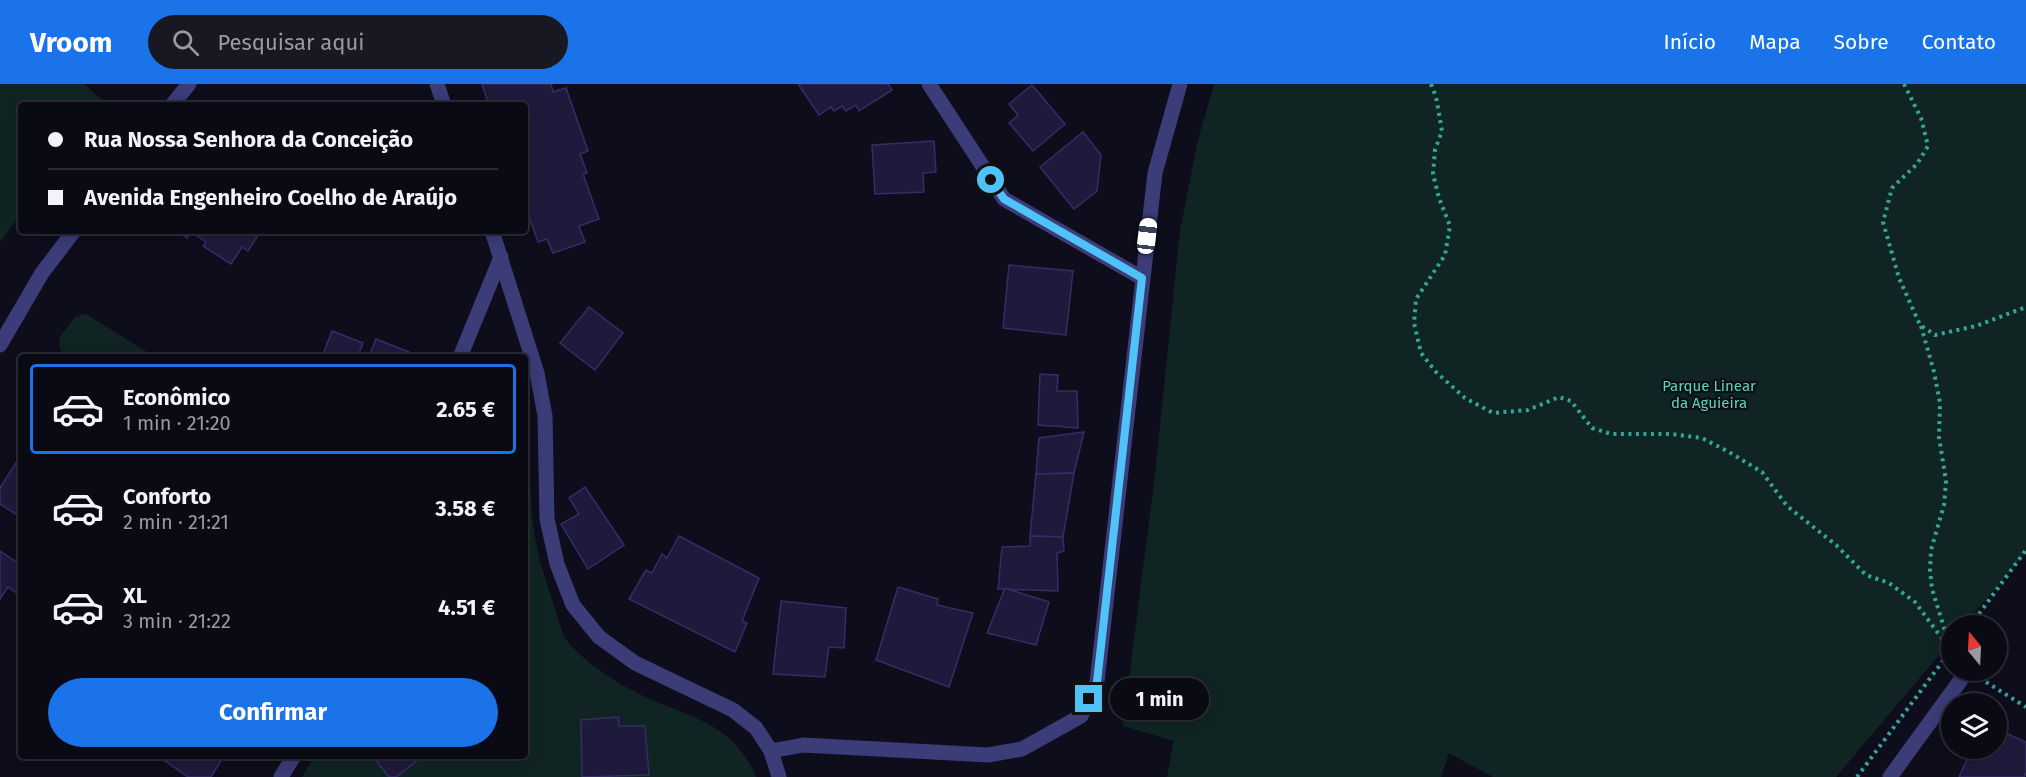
<!DOCTYPE html>
<html lang="pt">
<meta charset="utf-8">
<style>
:root{--surface:#0a0a15;--page:#181822;--text:#f1f3f6;--muted:#999aa0;--line:#2a2b34;--accent:#1a73e8}
body{margin:0;font-family:"Fira Sans",sans-serif;background:var(--page);color:var(--text);height:100vh;display:flex;flex-direction:column;font-size:22px;white-space:nowrap}
*{box-sizing:border-box;margin:0}
p{font-size:20px;color:var(--muted)}
.icon{flex:none;width:33px;height:33px;fill:none;stroke:currentColor;stroke-width:2;stroke-linecap:round;stroke-linejoin:round}
.map{position:relative;flex:1;overflow:hidden}
.panel{position:absolute;left:18px;top:270px;width:510px;height:405px;display:flex;flex-direction:column;background:var(--surface);border-radius:6px;box-shadow:0 3px 15px #0003,0 0 0 2px var(--line)}
.panel>*{flex:none}
.guide{position:absolute;left:18px;top:18px;width:510px;height:132px;border-radius:6px;box-shadow:0 3px 15px #0003,0 0 0 2px var(--line);display:grid;align-content:center;height:132px;padding:0 30px;background:var(--surface)}
.needle{width:39px;rotate:342deg}
.fabs{position:absolute;left:1941px;top:531px;display:grid;gap:12px}
.fabs a{display:grid;place-items:center;width:66px;height:66px;border-radius:50%;background:var(--surface);box-shadow:0 3px 15px #0003,0 0 0 2px var(--line);font-size:30px}
.end{position:absolute;width:27px;height:27px;margin:-14px;border:8px solid #4fc3f7;background:#111;box-shadow:0 0 0 3px #111}
.from{border-radius:50%}
.bubble{position:absolute;height:42px;border-radius:21px;background:var(--surface);box-shadow:0 3px 15px #0003,0 0 0 2px var(--line);font-size:20px;font-weight:700;line-height:42px;text-align:center}
.car{position:absolute;width:18px;height:36px;margin:-18px -9px;border-radius:8px;box-shadow:0 0 4px 2px #0007;background:linear-gradient(#fff 24%,#345 0 40%,#fff 0 76%,#345 0 86%,#fff 0)}
.guide b{display:flex;align-items:center;gap:21px;height:57px;font-size:22px}
.guide b+b{border-top:2px solid var(--line)}
.guide i{width:15px;height:15px;background:var(--text)}
ul{padding:10px 0 0;list-style:none}
li{display:flex;align-items:center;gap:18px;height:90px;margin:0 12px 9px;padding:0 18px;border:3px solid transparent;border-radius:6px}
li div{flex:1}
li b{display:block;font-size:22px}
li em{font-style:normal;font-weight:700}
li.current{border-color:var(--accent)}
li>.icon{width:54px;height:54px;stroke-width:1.5}
.cta{display:flex;gap:12px;margin-top:auto;padding:12px 30px}
.cta a{flex:1;height:69px;border-radius:36px;background:var(--accent);color:#fff;font-size:24px;font-weight:700;line-height:69px;text-align:center}
header{display:flex;align-items:center;gap:36px;box-sizing:border-box;height:84px;padding:0 30px;background:var(--accent);color:#fff}
header strong{font-size:28px}
nav{display:flex;gap:33px;margin-inline-start:auto;font-size:21px}
.search{width:420px;height:54px;background:var(--page);display:flex;align-items:center;gap:15px;box-sizing:border-box;padding:0 21px;border-radius:33px;color:var(--muted);font-size:22px}
.map>svg:first-child{display:block}
.green{fill:#102523}
.building{fill:#1e1a3b;stroke:#352d66;stroke-width:1.5}
.lines{fill:none;stroke-linecap:round;stroke-linejoin:round}
.path{stroke:#34a697;stroke-width:4;stroke-dasharray:3 4.5;stroke-linecap:butt}
.minor{stroke:#3b3c78;stroke-width:15}
.route{stroke:#4fc3f7;stroke-width:8}
.labels{text-anchor:middle;stroke-width:4.5;stroke-linejoin:round;paint-order:stroke}
.park-label{font-size:15px;fill:#5dd5af;stroke:#0e0d1c}
</style>
<header>
<strong>Vroom</strong>
<div class="search"><svg class="icon" aria-label="search" viewBox="0 0 24 24"><circle cx="10" cy="10" r="6"/><path d="M15 15l6 6"/></svg>Pesquisar aqui</div>
<nav><a>Início</a><a>Mapa</a><a>Sobre</a><a>Contato</a></nav>
</header>
<div class="map">
<svg width="2026" height="693" viewBox="0 0 2026 693">
<rect width="100%" height="100%" fill="#0e0d1c"/>
<g class="green">
<path d="M0 0H84L104 18 102 21H21V130L0 158Z"/>
<path d="M1214 0H2026V469L1964 541 1952 542 1951 557 1836 693H1493L1449 669 1441 693H1167L1174 657 1123 642 1155 391 1180 147 1198 56Z"/>
<path d="M85 230H86L155 273H72L60 266 59 254 75 233Z"/>
<path d="M530 396C531 417 532 438 536 459 540 481 548 503 555 525 559 537 562 552 571 562 592 584 623 603 650 615 696 635 735 642 756 693H302L314 672H525V399Z"/>
</g>
<g class="building">
<path d="M484 0H551L553 8 566 4 588 67 580 70 587 89 583 90 599 135 579 142 585 158 553 169 547 155 538 158 525 121V21H489L482 1Z"/>
<path d="M798 0H888L892 6 859 27 856 21 846 27 842 22 834 27 831 23 819 31Z"/>
<path d="M1032 1 1065 40 1033 67 1009 39 1018 31 1009 20Z"/>
<path d="M1083 48 1101 71 1097 107 1074 125 1040 83Z"/>
<path d="M934 57 936 88 923 89 924 108 875 110 872 61Z"/>
<path d="M177 147H248L257 153 248 167 242 163 231 180 203 162 206 158 191 148 187 154Z"/>
<path d="M1009 181 1073 187 1066 251 1003 244Z"/>
<path d="M589 223 623 249 595 286 560 259Z"/>
<path d="M332 247 363 259 358 272 361 273H322Z"/>
<path d="M376 255 409 268 407 273H369Z"/>
<path d="M1040 290 1058 291 1057 307H1077L1078 344 1038 341Z"/>
<path d="M1084 348 1074 389 1036 390 1039 354Z"/>
<path d="M19 374 21 375V424L17 431 0 420V404Z"/>
<path d="M1074 389 1063 453 1030 452 1036 390Z"/>
<path d="M585 403 624 461 588 485 561 440 579 430 569 414Z"/>
<path d="M679 452 759 494 742 537 747 539 735 568 629 515 646 486 652 489 662 470 667 474Z"/>
<path d="M1030 452 1063 453 1064 467 1057 469 1058 507 998 505 1002 463 1030 462Z"/>
<path d="M0 467 21 481V512L8 503 0 515Z"/>
<path d="M898 503 938 515 937 521 973 529 949 603 876 576Z"/>
<path d="M1005 504 1049 518 1036 561 987 549Z"/>
<path d="M781 517 846 524 844 564 829 563 825 593 773 590Z"/>
<path d="M618 633 619 642H645L649 691 582 693 581 636Z"/>
<path d="M1996 645 2026 658V688L2024 693H1959L1972 664H1996Z"/>
<path d="M158 672H224L211 693H188Z"/>
<path d="M385 672H423L396 693H389L377 678Z"/>
</g>
<g class="lines">
<g class="path">
<path d="M1431 0 1436 13 1442 47 1435 66 1433 90 1439 114 1450 142 1445 171 1416 215 1414 239 1421 269 1436 288 1465 314 1493 329 1528 326 1559 313 1571 317 1592 344 1611 350H1671L1702 354 1729 368 1762 388 1787 422 1836 461 1866 491 1889 499 1915 518 1952 568"/>
<path d="M1904 0 1921 34 1928 62 1917 80 1892 104 1883 138 1899 194 1920 241 1935 251 1976 242 2026 223"/>
<path d="M1921 242 1934 288 1940 319 1939 353 1946 397 1944 421 1931 466 1930 486 1932 505 1950 563"/>
<path d="M1970 542 2026 466"/>
<path d="M1986 598 2026 623"/>
<path d="M1857 693 1951 566"/>
</g>
<g class="minor">
<path d="M437 0 444 21"/>
<path d="M929 0 1004 115 1142 194"/>
<path d="M172 21 189 0"/>
<path d="M492 147 537 289 545 332 547 435 557 480 573 521 599 553 635 579 733 626 756 644 771 667 779 693"/>
<path d="M0 261 42 189 74 147"/>
<path d="M460 273 501 173"/>
<path d="M771 667 803 661 988 671 1022 665 1081 632 1097 598 1155 89 1180 0"/>
<path d="M281 693 294 672"/>
<path d="M1890 693 1968 586"/>
</g>
</g>
<g class="lines">
<path class="route" d="M991 96 1004 115 1142 194 1097 598 1089 615"/>
</g>
<g class="labels">
<g class="park-label">
<text x="1709" y="307">Parque Linear<tspan x="1709" dy="17">da Aguieira</tspan></text>
</g>
</g>
</svg>
<div class="fabs">
<a><svg class="needle" viewBox="-14 -14 28 28"><path d="M0-13l5 13h-10z" fill="#e53935"/><path d="M0 13l5-13h-10z" fill="#999aa0"/></svg></a>
<a><svg class="icon" aria-label="layers" viewBox="0 0 24 24"><path d="M12 4l9 5-9 5-9-5zM3 14l9 5 9-5"/></svg></a>
</div>
<i class="end from" style="left:991px;top:96px"></i>
<i class="end" style="left:1089px;top:615px"></i>
<div class="bubble" style="left:1110px;top:594px;width:99px">1 min</div>
<i class="car" style="left:1147px;top:152px;rotate:7deg"></i>
<div class="guide">
<b><i class="from"></i>Rua Nossa Senhora da Conceição</b>
<b><i></i>Avenida Engenheiro Coelho de Araújo</b>
</div>
<section class="panel">
<ul>
<li class="current"><svg class="icon" aria-label="car" viewBox="0 0 24 24"><path d="M5 17H2v-5l4-1 3-4h7l3 4 3 1v5h-3M9 17h6M6 11h13"/><circle cx="7" cy="17" r="2"/><circle cx="17" cy="17" r="2"/></svg><div><b>Econômico</b><p>1 min · 21:20</p></div><em>2.65 €</em></li>
<li><svg class="icon" aria-label="car" viewBox="0 0 24 24"><path d="M5 17H2v-5l4-1 3-4h7l3 4 3 1v5h-3M9 17h6M6 11h13"/><circle cx="7" cy="17" r="2"/><circle cx="17" cy="17" r="2"/></svg><div><b>Conforto</b><p>2 min · 21:21</p></div><em>3.58 €</em></li>
<li><svg class="icon" aria-label="car" viewBox="0 0 24 24"><path d="M5 17H2v-5l4-1 3-4h7l3 4 3 1v5h-3M9 17h6M6 11h13"/><circle cx="7" cy="17" r="2"/><circle cx="17" cy="17" r="2"/></svg><div><b>XL</b><p>3 min · 21:22</p></div><em>4.51 €</em></li>
</ul>
<div class="cta"><a>Confirmar</a></div>
</section>
</div>
